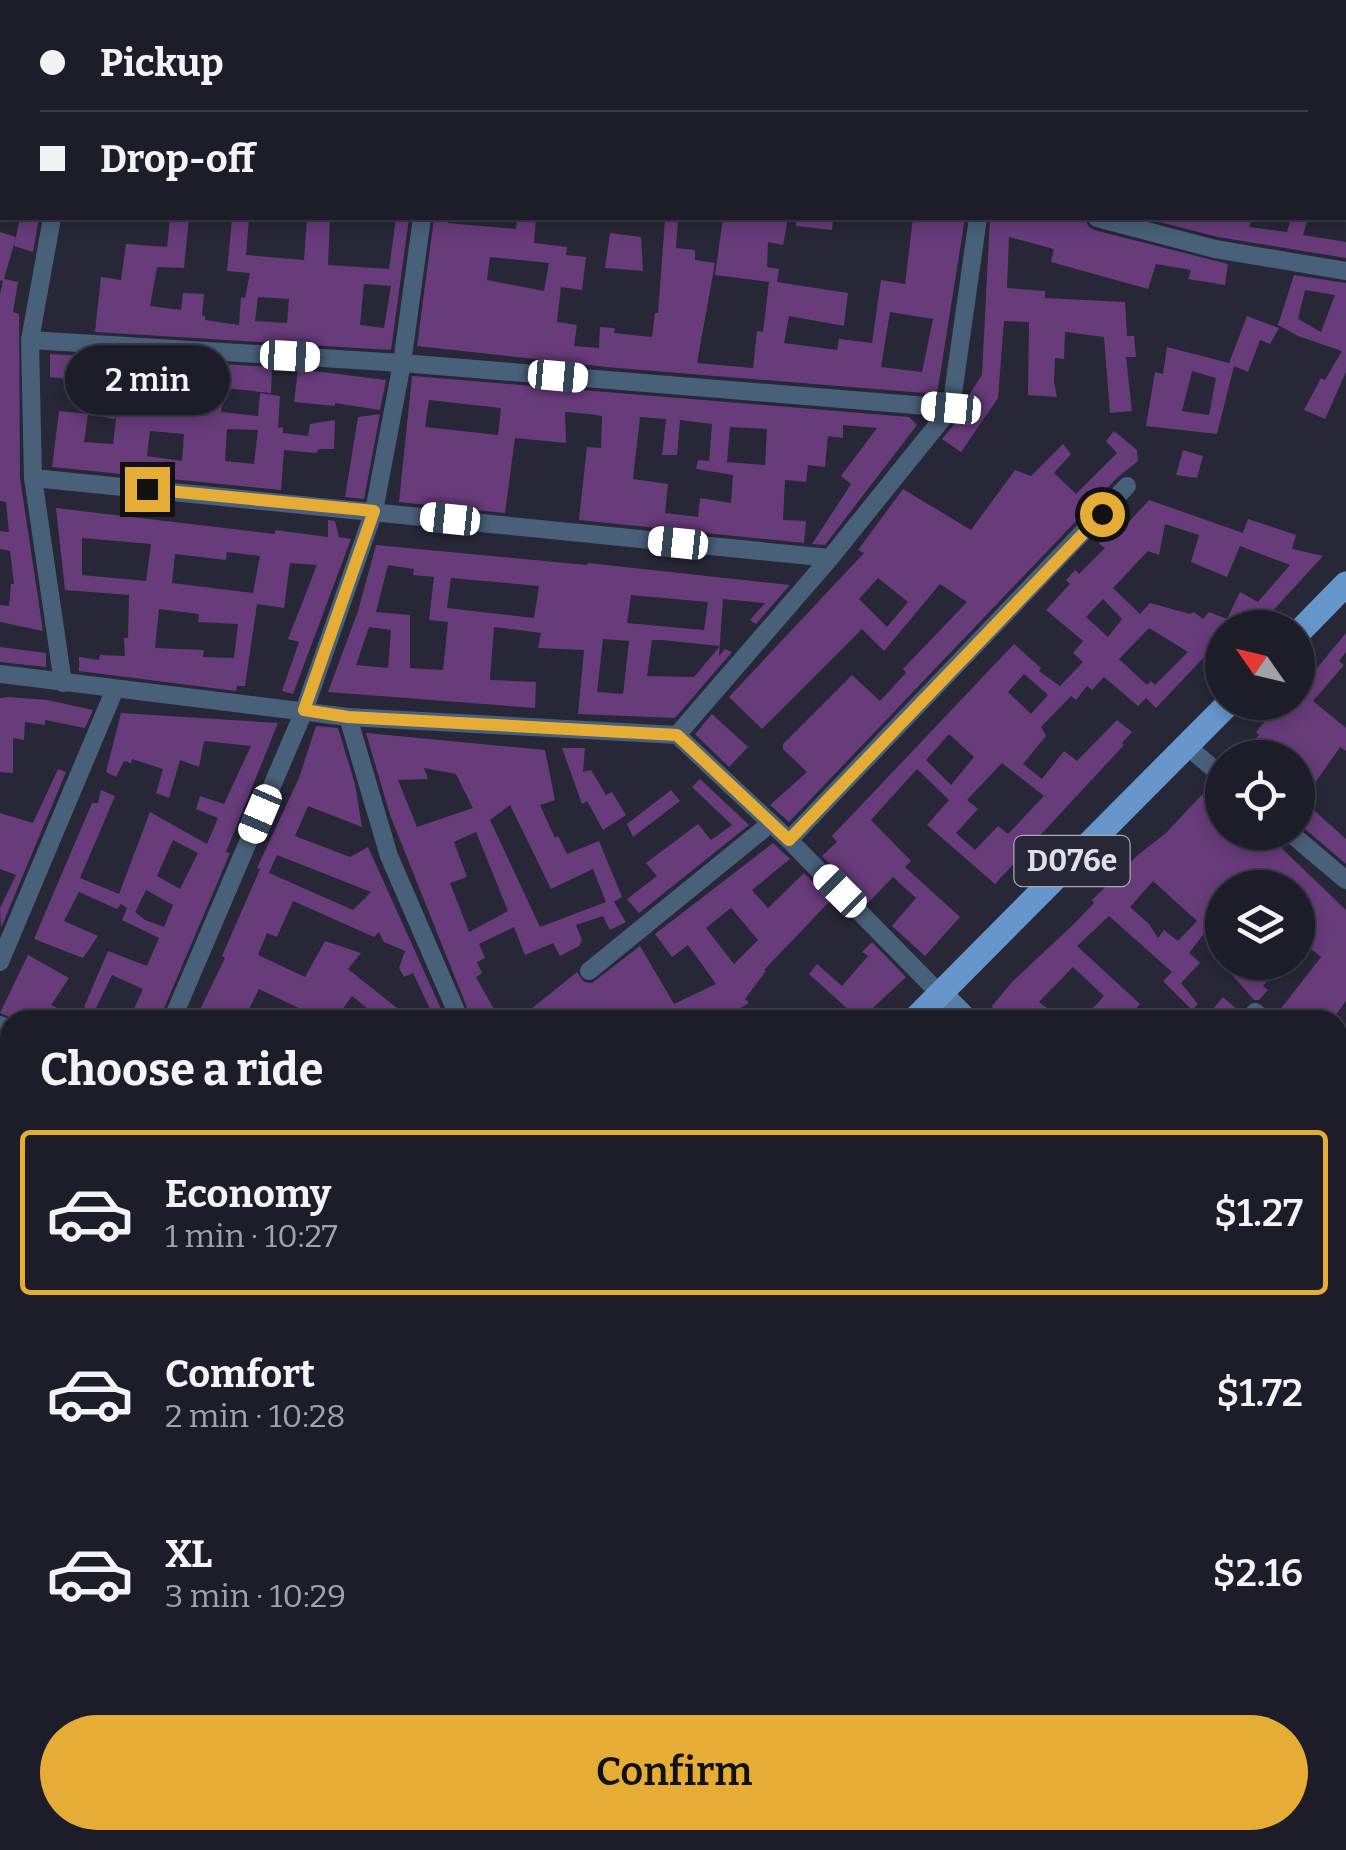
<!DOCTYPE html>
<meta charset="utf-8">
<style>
:root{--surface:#1d1d29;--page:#2a2a35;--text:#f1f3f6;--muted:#a0a2a8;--line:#3b3b46;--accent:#e6ad36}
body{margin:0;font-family:Bitter,serif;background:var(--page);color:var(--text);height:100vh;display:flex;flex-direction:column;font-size:38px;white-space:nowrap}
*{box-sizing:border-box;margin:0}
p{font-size:32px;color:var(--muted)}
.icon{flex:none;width:55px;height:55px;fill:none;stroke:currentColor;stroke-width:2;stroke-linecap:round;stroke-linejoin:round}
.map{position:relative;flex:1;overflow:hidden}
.side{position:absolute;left:0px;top:1010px;width:1348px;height:840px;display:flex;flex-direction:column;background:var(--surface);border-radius:30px 30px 0 0;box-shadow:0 5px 15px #0003,0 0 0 2px var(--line)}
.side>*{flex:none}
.top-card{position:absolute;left:0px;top:0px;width:1348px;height:220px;box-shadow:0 5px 15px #0003,0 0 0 2px var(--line);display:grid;align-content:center;height:220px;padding:0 40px;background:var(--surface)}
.needle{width:65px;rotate:304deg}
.tools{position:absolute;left:1205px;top:610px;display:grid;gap:20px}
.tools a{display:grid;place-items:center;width:110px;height:110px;border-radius:50%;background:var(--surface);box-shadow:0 5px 15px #0003,0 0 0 2px var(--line);font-size:50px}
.end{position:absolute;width:45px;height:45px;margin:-22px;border:12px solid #e6ad36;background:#111;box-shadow:0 0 0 5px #111}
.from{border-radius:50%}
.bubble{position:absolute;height:70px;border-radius:35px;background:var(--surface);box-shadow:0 5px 15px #0003,0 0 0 2px var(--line);font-size:32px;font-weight:600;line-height:70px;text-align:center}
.car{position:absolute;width:30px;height:60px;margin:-30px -15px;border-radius:12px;box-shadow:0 0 8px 2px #0007;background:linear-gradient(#fff 24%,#345 0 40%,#fff 0 76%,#345 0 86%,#fff 0)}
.top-card b{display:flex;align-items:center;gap:35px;height:95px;font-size:38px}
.top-card b+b{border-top:2px solid var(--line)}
.top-card i{width:25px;height:25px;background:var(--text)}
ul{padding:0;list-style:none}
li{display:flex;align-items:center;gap:30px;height:165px;margin:0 20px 15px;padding:0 20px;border:5px solid transparent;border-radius:10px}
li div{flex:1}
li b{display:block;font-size:38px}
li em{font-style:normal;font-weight:600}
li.current{border-color:var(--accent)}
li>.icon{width:90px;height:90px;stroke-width:1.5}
h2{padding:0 40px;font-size:45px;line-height:120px}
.action{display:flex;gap:20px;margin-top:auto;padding:20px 40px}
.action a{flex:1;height:115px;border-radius:60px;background:var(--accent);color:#111;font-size:40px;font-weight:600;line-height:115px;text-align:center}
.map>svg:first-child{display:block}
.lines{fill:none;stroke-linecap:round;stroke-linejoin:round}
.canal{stroke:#0d728b;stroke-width:18}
.building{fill:#683b7b;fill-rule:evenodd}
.service{stroke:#49607a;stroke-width:9}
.minor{stroke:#49607a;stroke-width:18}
.secondary{stroke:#5a7fa8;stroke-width:25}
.primary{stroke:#6696cc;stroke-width:25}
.route{stroke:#e6ad36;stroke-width:12}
.labels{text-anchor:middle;stroke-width:9;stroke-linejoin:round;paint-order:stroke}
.shield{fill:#272737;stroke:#a8a8b4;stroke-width:2.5}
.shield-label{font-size:30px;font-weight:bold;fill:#dfdfea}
</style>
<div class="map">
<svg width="1346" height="1850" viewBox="0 0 1346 1850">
<rect width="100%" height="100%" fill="#272737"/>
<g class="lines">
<g class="canal">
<path d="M0 1687 10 1693"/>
<path d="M146 1840 150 1850"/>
</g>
</g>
<g class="building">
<path d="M20 218H39L33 252 14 246Z"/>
<path d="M170 218H189L184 268 157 267 150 306 181 310 183 293 204 294 202 316H205V320L239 325 241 297 245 298 250 273 227 271 232 218H249L246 255 304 260 307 218H330L328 265 389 269 396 218H409L391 350 95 332 101 277 121 280 126 244 167 247ZM364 284 391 286 384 328 360 325ZM258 297 289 299 287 323 255 321Z"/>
<path d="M434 218H449L448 223 516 229 517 218H536L534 243 567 247 566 255 586 257 582 290 561 287 557 322 577 325 574 346 599 348 600 327 615 328 614 333 652 337 655 313H658L665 220H678L676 248 695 250V260L715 263 697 363 753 368 757 331 763 332 769 282 715 275 723 218H788L783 245 768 242 767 267 779 269 777 282 848 293 844 326 789 316 784 343 837 350 839 339 872 343 881 280 905 284 913 218H965L937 394 606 367 417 346ZM490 257 549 263 544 291 487 280ZM890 312 933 319 922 372 881 367Z"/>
<path d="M796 218H833L832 230 796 226Z"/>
<path d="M990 218H1085L1088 226 1094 230 1228 264 1225 285 1188 279 1191 270 1156 264 1148 289 1051 262 1054 249 1009 237 1007 288 1045 291V298L1125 302 1127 336H1134L1136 357H1126L1132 411 1110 413 1104 337 1065 332 1064 359 1055 358 1054 382 1057 397 1028 395 1029 322 1004 321 998 398 961 452 942 439 961 416 965 401 982 375Z"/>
<path d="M1144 218H1252L1249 227 1287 232 1291 218H1308L1303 235 1346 242V258L1218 237Z"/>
<path d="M0 232 16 237 4 279 18 282 13 312 19 314 20 478 43 631 0 622V605L9 606 11 584H14L10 551 0 549V531L9 532 6 502 0 501V294L3 281 0 280Z"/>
<path d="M610 233 641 237 643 271 605 268Z"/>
<path d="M1294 275 1346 283V372L1325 419 1304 410 1321 378 1325 380 1342 351 1298 336 1278 325ZM1305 290 1335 295 1321 332 1298 319Z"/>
<path d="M1247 316 1279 328 1270 344 1260 340 1248 372 1234 366 1217 434 1146 426 1155 372 1163 374 1167 347 1229 363ZM1192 371 1216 378 1209 415 1182 411Z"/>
<path d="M50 354 272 367 271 393 225 388 221 412 258 416 260 393 280 396 278 428 283 427V433L308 436 310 424 335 420 334 449H319L316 453 284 450 281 490 52 467 59 411 88 414 84 442 113 444 117 409 165 412 166 408H171L172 383 119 379 115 419 91 415 95 382 50 377ZM227 429 258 430 254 464 225 461ZM150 431 184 434 182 461 147 456Z"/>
<path d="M298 369 386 380 380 410 335 403V406L294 402Z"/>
<path d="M412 376 909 417 917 425 825 545 812 544 851 484 841 476 877 428 843 425V438L828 436 825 467 808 465 806 482 785 480 783 520 806 521 804 543 579 520 587 447 601 448 602 416 589 414 565 412 566 443 515 438 505 513 399 502ZM429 400 501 408 498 435 425 427ZM640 417 666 419 662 455H677L680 420 712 424 709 461 698 460 696 469 733 475 731 503 700 498 698 517 665 513 668 484 633 479ZM730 427 767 429 765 465 727 462Z"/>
<path d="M380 414 364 499 345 497 358 417Z"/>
<path d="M1114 431 1137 450 1138 461 1118 477 789 822 770 805 807 772 783 749V744L852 675 880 701 906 673 903 669 967 602 940 584 884 651 862 629 762 729 729 697 864 553 858 550 903 489 971 530 1015 470 1031 476 1063 444 1071 454 1054 473 1076 494 1117 453 1106 441ZM878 578 908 602 887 627 859 599Z"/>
<path d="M1183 450 1203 456 1197 478 1176 475Z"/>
<path d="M1149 500 1243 533 1248 519 1296 535 1292 549 1323 556 1257 628H1222V668L1207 654 1156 708 1146 698 1138 706 1104 677 1092 690 1087 686 1076 700 1071 696 1041 727 1046 736 1023 764 1042 779 1064 751 1077 761 1117 720 1132 732 1122 743 1124 745 995 884 927 825 949 800 917 769 871 820 911 861 905 867 960 917 925 956 892 926 916 898 893 877 868 903 822 856 837 842 832 836 1014 644 1041 668 1039 671 1060 686 1083 662 1073 653 1083 641 1046 610 1070 584 1066 580 1075 570 1079 574 1105 548 1099 544 1107 535 1113 539ZM1165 524 1199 535 1191 562 1227 577 1240 546 1290 565 1258 602 1240 592 1227 619 1209 612 1203 619 1194 612 1190 614 1150 603 1140 614 1113 588 1148 551 1159 555ZM1103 599 1122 619 1108 637 1086 617ZM1149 628 1188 652 1155 685 1151 681 1147 685 1119 659ZM1024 674 1048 695 1031 714 1008 692ZM949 734 974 757 951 785 926 760ZM1002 763 1044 796 1008 834 998 826 975 850 956 833 978 809 967 800Z"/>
<path d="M56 508 275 534V530L328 537V520L335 521 339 537 351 539 293 694 282 691 299 642 288 639 317 565 290 563 284 608 257 604 245 686H237L236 691 79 671V657L99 660 100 655 125 656 124 638H128L129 595 65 590ZM82 538 151 544 146 581 82 575ZM227 552 260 556 253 593 172 583 175 554 226 560ZM159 609 199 614 198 622 238 624 234 658 203 657 204 650 155 648Z"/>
<path d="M376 545 587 565 588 563 790 585 756 624 750 620 765 603 723 599 719 656 725 649 732 652 675 718 578 714 584 650 538 648 541 633 494 627 490 680 536 682 535 708 328 692 358 611ZM388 565 414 569 413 575 434 577 429 620 448 622 443 670 410 668V615L376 612ZM451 578 539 586 534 618 447 608ZM631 595 708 602 704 630 627 623ZM369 627 391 630 388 668 356 665ZM603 639 629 641 623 694 597 692ZM652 640H661L720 646 694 677 647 676Z"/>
<path d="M1346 633V652L1339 661 1344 665 1313 701 1346 728V751L1340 747 1315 783 1298 770V758H1237L1259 735 1256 732 1281 702H1298V691Z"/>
<path d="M0 647 46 653V667L0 662Z"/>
<path d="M9 697 47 700 93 710 85 728 45 720V725L25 722 24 740 13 738V773L0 772V698Z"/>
<path d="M121 713 278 723 226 852 230 853 159 1020H129L143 989 112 975 94 1012 84 1007 108 951 147 966 159 938 122 920 127 908 121 904 117 909 79 892 64 921 98 936 83 958 34 939 92 803H98L101 790 115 796 80 878 119 894 150 812 207 844 218 818 196 809 200 796 224 804 251 746 204 741 199 767 180 760 169 798 156 793 163 769 132 759 131 763 124 761 116 777 106 772ZM173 840 198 853 180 889 157 876ZM146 890 173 905 164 927 145 920 135 912Z"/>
<path d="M712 714 748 747 729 767 695 734Z"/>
<path d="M316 726 338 728 355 784 362 827 308 806 295 836 350 857 368 847 446 1020H422L431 1011 413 973 404 977 399 968 405 951 384 942 379 932 374 937 293 901 277 937 267 933 258 955 305 977 325 941 361 953 348 969 412 1020H382L352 996 335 1020H305L309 1013 259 989 246 1015 231 1008 226 1020H195L225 958 222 956 260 869 257 868 299 778ZM277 855 371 892 353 910 260 869 269 873Z"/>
<path d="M366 733 545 750 555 800 540 805 555 838 558 836 567 854 599 841 622 897 614 902 626 922 610 930 603 916 576 925 582 940 579 946 560 956 553 943 525 955 514 927 479 944 485 958 477 962 482 973 476 977 500 1020H472L390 815ZM424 768 456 774 473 808 417 827 398 780 428 779ZM510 805 551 889 593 869 606 902 540 927 490 820ZM476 832 508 911 469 932 450 883 467 877 454 842Z"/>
<path d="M562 748H585L583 772 591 770 606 795 612 792 626 815 603 830 587 801 582 804Z"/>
<path d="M58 769 66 772 1 928 0 908 16 875 0 869V813L33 823Z"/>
<path d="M700 779 749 825 639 913 627 899 657 876 646 863 698 824 711 840 732 825 692 787Z"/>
<path d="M1212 784 1222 791V832H1277L1274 841 1346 910V1001L1332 1020H1277L1276 1015 1321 957 1305 944 1298 953V905L1303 899 1298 893V888H1222V948L1206 931 1189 953 1200 963 1181 983 1198 1004 1192 1010 1163 981 1172 972 1109 916 1077 946 1140 1004 1136 1009 1148 1020H1082L1104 996 1073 967 1039 1002 1063 1020H998L992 1006 1012 982 1076 922 1094 903 1092 900 1138 855 1166 833ZM1153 881 1197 921 1178 941 1164 930 1158 938 1149 924 1130 907Z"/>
<path d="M671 790 680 801 633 837 627 824Z"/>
<path d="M1298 796 1346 839V864L1298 823Z"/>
<path d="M773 843 790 859 752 890 768 908 804 873 831 900 764 970 766 971 745 999 749 1003 720 1020H531L526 1013 577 972 584 982 592 983 640 946 674 1004 716 984 688 945 672 957 655 934ZM731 908 758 940 734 964 706 928Z"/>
<path d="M872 942 906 977 860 1020 809 974 817 964 842 986 868 956 862 952Z"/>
<path d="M28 955 69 978 51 1005 83 1020H17L0 1013Z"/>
<path d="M1221 962H1281L1263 986 1268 990 1259 1000H1254Z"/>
<path d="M1223 997 1240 1012 1237 1020H1204Z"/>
</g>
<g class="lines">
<path class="service" d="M561 1840 569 1850"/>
<g class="minor">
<path d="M248 2 249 0"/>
<path d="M425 2 426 0"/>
<path d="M628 2V0"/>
<path d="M52 218 30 340 33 478 63 683"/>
<path d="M1097 218 1215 249 1346 271"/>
<path d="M30 340 402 363 951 408"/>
<path d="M33 478 830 558"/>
<path d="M0 674 348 717 677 735 789 840 940 994"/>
<path d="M348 717 389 856 460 1020"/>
<path d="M677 735 830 558 951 408 978 218"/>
<path d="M1187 746 1222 776"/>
<path d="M1289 832 1346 880"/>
<path d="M789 840 1127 486"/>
<path d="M0 962 115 689"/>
<path d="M589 971 771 823"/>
<path d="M172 1020 304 711 374 511 402 363 422 218"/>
<path d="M1249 1020 1255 1012 1265 1020"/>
<path d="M0 1025 10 1030"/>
<path d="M1338 1072 1346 1079"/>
<path d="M0 1186 10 1191"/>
<path d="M0 1352 10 1356"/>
<path d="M0 1413 10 1390"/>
<path d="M1338 1464 1346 1470"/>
<path d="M0 1553 10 1558"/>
<path d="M1338 1615 1346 1605"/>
<path d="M0 1743 10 1749"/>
<path d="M93 1840 98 1850"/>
<path d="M1069 1850 1077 1840"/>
</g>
<g class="secondary">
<path d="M940 994 966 1020"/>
<path d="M1338 1286 1346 1291"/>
</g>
<g class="primary">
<path d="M1298 633 1346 584"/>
<path d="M914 1020 1230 702"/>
<path d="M411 1840 416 1850"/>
<path d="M392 1850 393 1840"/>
</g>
</g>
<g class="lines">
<path class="route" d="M147 489 374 511 304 710 348 717 677 735 789 840 1102 514"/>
</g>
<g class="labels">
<rect class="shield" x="1014.5" y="836" width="115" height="50" rx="8"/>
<g class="shield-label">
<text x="1072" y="871">D076e</text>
</g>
</g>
</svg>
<div class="tools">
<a><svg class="needle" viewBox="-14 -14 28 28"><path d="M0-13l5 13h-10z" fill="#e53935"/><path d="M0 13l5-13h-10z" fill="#a0a2a8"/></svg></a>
<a><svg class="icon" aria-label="locate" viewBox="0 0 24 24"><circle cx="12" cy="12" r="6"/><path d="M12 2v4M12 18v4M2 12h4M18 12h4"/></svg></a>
<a><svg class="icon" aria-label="layers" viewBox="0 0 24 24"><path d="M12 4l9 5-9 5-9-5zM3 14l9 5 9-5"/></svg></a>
</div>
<i class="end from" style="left:1102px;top:514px"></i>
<i class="end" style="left:147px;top:489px"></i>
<div class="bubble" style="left:65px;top:345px;width:165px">2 min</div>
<i class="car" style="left:290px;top:356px;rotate:93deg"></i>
<i class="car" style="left:558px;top:376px;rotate:95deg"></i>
<i class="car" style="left:951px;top:408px;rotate:275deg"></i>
<i class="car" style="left:450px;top:519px;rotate:276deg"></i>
<i class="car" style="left:678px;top:543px;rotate:276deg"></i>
<i class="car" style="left:260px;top:814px;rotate:203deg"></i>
<i class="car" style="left:840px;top:891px;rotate:315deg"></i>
<div class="top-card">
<b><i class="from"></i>Pickup</b>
<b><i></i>Drop-off</b>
</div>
<section class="side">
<h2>Choose a ride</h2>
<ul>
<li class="current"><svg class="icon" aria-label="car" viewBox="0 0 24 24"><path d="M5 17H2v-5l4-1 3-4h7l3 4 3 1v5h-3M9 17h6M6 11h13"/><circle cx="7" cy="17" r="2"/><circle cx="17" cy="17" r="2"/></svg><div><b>Economy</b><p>1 min · 10:27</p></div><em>$1.27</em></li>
<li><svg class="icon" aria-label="car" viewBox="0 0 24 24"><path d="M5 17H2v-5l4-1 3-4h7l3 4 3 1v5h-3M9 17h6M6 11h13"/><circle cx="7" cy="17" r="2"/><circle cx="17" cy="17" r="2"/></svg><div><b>Comfort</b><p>2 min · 10:28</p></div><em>$1.72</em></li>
<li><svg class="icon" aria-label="car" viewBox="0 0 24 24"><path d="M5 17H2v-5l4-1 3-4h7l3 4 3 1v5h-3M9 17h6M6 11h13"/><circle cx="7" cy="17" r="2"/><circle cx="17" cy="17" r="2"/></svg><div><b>XL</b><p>3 min · 10:29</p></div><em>$2.16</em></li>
</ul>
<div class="action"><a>Confirm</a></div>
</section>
</div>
